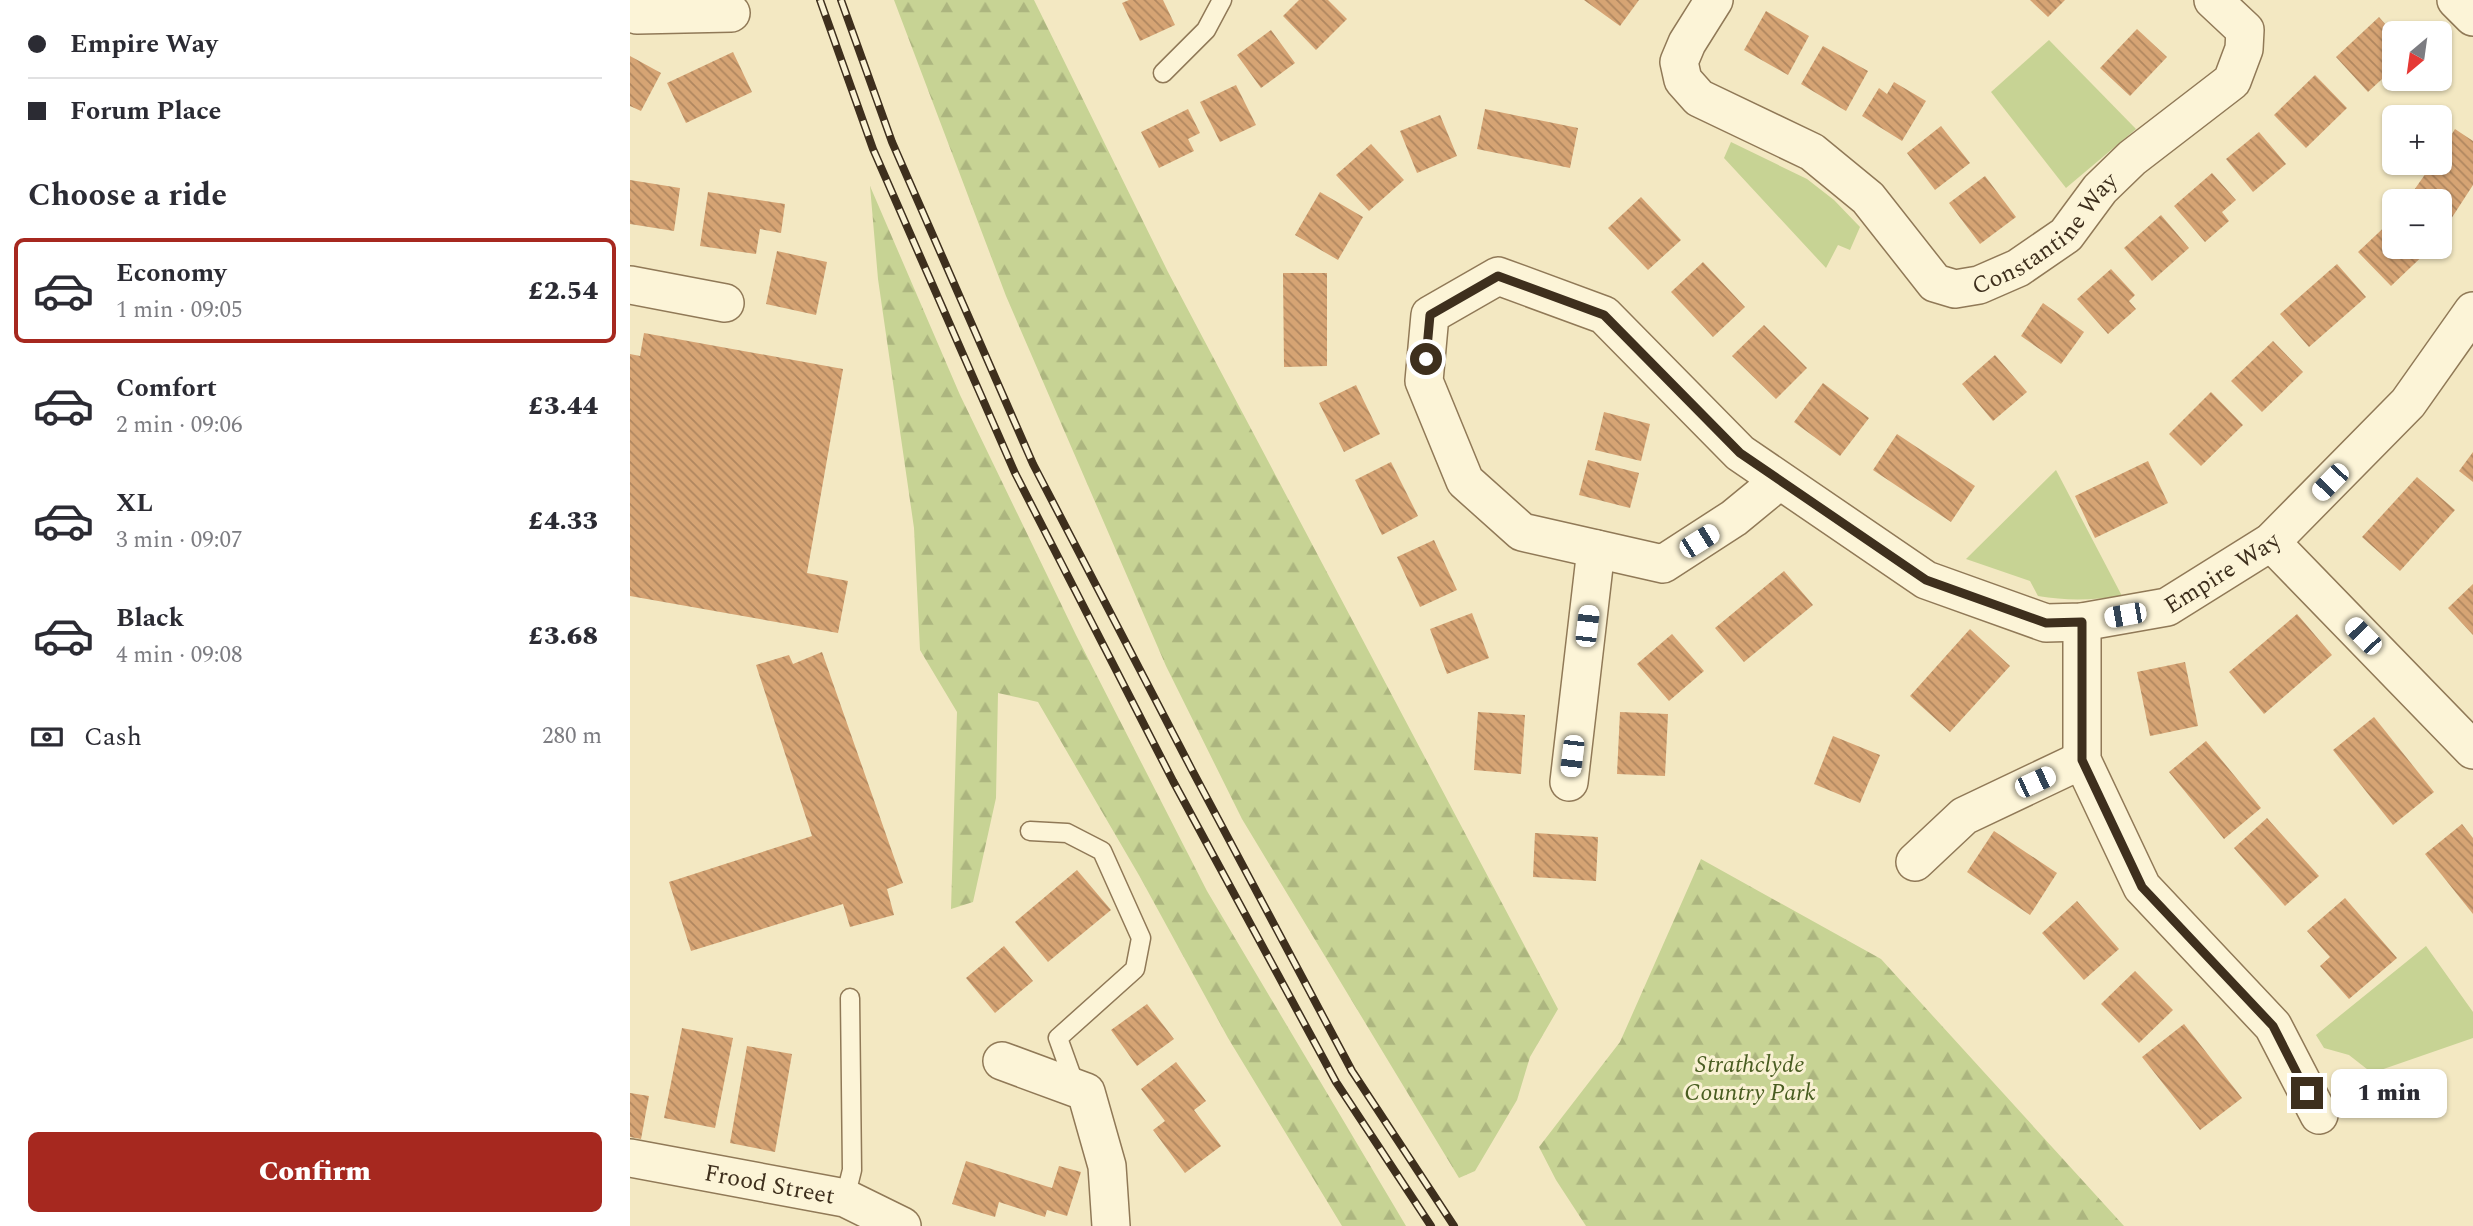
<!DOCTYPE html>
<meta charset="utf-8">
<style>
:root{--surface:#fff;--page:#f2f2f3;--text:#2b2b33;--muted:#7c7c81;--line:#e1e1e2;--accent:#a6281f}
body{margin:0;font-family:Spectral,serif;background:var(--page);color:var(--text);height:100vh;display:flex;flex-direction:column;font-size:26px;white-space:nowrap}
*{box-sizing:border-box;margin:0}
p{font-size:23px;color:var(--muted)}
.icon{flex:none;width:38px;height:38px;fill:none;stroke:currentColor;stroke-width:2;stroke-linecap:round;stroke-linejoin:round}
.map{position:relative;flex:1;overflow:hidden}
.side{display:flex;flex-direction:column;background:var(--surface);width:630px}
.side>*{flex:none}
.hud{display:grid;align-content:center;height:154px;padding:0 28px;background:var(--surface)}
.needle{width:46px;rotate:209deg}
.controls{position:absolute;left:1752px;top:21px;display:grid;gap:14px}
.controls a{display:grid;place-items:center;width:70px;height:70px;border-radius:10px;background:var(--surface);box-shadow:0 2px 5px #0004;font-size:35px}
.end{position:absolute;width:32px;height:32px;margin:-16px;border:9px solid #3e2f1d;background:#fff;box-shadow:0 0 0 4px #fff}
.from{border-radius:50%}
.bubble{position:absolute;height:49px;border-radius:10px;background:var(--surface);box-shadow:0 2px 5px #0004;font-size:23px;font-weight:800;line-height:49px;text-align:center}
.car{position:absolute;width:21px;height:42px;margin:-21px -10px;border-radius:9px;box-shadow:0 0 5px 2px #0007;background:linear-gradient(#fff 24%,#345 0 40%,#fff 0 76%,#345 0 86%,#fff 0)}
.hud b{display:flex;align-items:center;gap:24px;height:66px;font-size:26px}
.hud b+b{border-top:2px solid var(--line)}
.hud i{width:18px;height:18px;background:var(--text)}
ul{padding:0;list-style:none}
li{display:flex;align-items:center;gap:21px;height:105px;margin:0 14px 10px;padding:0 14px;border:4px solid transparent;border-radius:10px}
li div{flex:1}
li b{display:block;font-size:26px}
li em{font-style:normal;font-weight:800}
li.current{border-color:var(--accent)}
li>.icon{width:63px;height:63px;stroke-width:1.5}
h2{padding:0 28px;font-size:32px;line-height:84px}
.pay{display:flex;align-items:center;gap:18px;height:77px;padding:0 28px;font-size:26px}
.pay p{margin-inline-start:auto}
.action{display:flex;gap:14px;margin-top:auto;padding:14px 28px}
.action a{flex:1;height:80px;border-radius:10px;background:var(--accent);color:#fff;font-size:28px;font-weight:800;line-height:80px;text-align:center}
main{display:flex;flex:1;min-height:0}
.map>svg:first-child{display:block}
.green{fill:#c7d394}
.forest{fill:url(#forest-firs)}
.building{fill:url(#building-back-hatch)}
.lines{fill:none;stroke-linecap:round;stroke-linejoin:round}
.lane-casing{stroke:#907957;stroke-width:21}
.street-casing{stroke:#907957;stroke-width:40}
.lane{stroke:#fcf4d7;stroke-width:18}
.street{stroke:#fcf4d7;stroke-width:37}
.rail-casing{stroke:#3e2f1d;stroke-width:8}
.rail{stroke:#f9f1d3;stroke-width:5;stroke-dasharray:16;stroke-linecap:butt}
.route{stroke:#3e2f1d;stroke-width:9}
.labels{text-anchor:middle;stroke-width:6;stroke-linejoin:round;paint-order:stroke}
.street-label{font-size:24px;fill:#3e2f1d;stroke:#f9f1d3}
.park-label{font-size:24px;font-style:italic;fill:#495d21;stroke:#f9f1d3}
</style>
<main>
<section class="side">
<div class="hud">
<b><i class="from"></i>Empire Way</b>
<b><i></i>Forum Place</b>
</div>
<h2>Choose a ride</h2>
<ul>
<li class="current"><svg class="icon" aria-label="car" viewBox="0 0 24 24"><path d="M5 17H2v-5l4-1 3-4h7l3 4 3 1v5h-3M9 17h6M6 11h13"/><circle cx="7" cy="17" r="2"/><circle cx="17" cy="17" r="2"/></svg><div><b>Economy</b><p>1 min · 09:05</p></div><em>£2.54</em></li>
<li><svg class="icon" aria-label="car" viewBox="0 0 24 24"><path d="M5 17H2v-5l4-1 3-4h7l3 4 3 1v5h-3M9 17h6M6 11h13"/><circle cx="7" cy="17" r="2"/><circle cx="17" cy="17" r="2"/></svg><div><b>Comfort</b><p>2 min · 09:06</p></div><em>£3.44</em></li>
<li><svg class="icon" aria-label="car" viewBox="0 0 24 24"><path d="M5 17H2v-5l4-1 3-4h7l3 4 3 1v5h-3M9 17h6M6 11h13"/><circle cx="7" cy="17" r="2"/><circle cx="17" cy="17" r="2"/></svg><div><b>XL</b><p>3 min · 09:07</p></div><em>£4.33</em></li>
<li><svg class="icon" aria-label="car" viewBox="0 0 24 24"><path d="M5 17H2v-5l4-1 3-4h7l3 4 3 1v5h-3M9 17h6M6 11h13"/><circle cx="7" cy="17" r="2"/><circle cx="17" cy="17" r="2"/></svg><div><b>Black</b><p>4 min · 09:08</p></div><em>£3.68</em></li>
</ul>
<div class="pay"><svg class="icon" aria-label="cash" viewBox="0 0 24 24"><path d="M3 7h18v10H3z"/><circle cx="12" cy="12" r="2"/></svg>Cash<p>280 m</p></div>
<div class="action"><a>Confirm</a></div>
</section>
<div class="map">
<svg width="1843" height="1226" viewBox="0 0 1843 1226">
<defs>
<pattern id="forest-firs" width="22" height="20" patternUnits="userSpaceOnUse" patternTransform="scale(1.75)"><rect width="22" height="20" fill="#c7d394"/><path d="M5 1l3.5 6h-7zM16 11l3.5 6h-7z" fill="#acb57f"/></pattern>
<pattern id="building-back-hatch" width="6" height="6" patternUnits="userSpaceOnUse" patternTransform="scale(1.75)"><rect width="6" height="6" fill="#d6a474"/><path d="M-1 5l2 2M0 0l6 6M5-1l2 2" fill="none" stroke="#af865f"/></pattern>
</defs>
<rect width="100%" height="100%" fill="#f3e8c2"/>
<g class="green">
<path d="M1419 40 1506 129 1436 188 1361 92Z"/>
<path d="M1101 142 1177 179 1204 200 1230 227 1220 250 1208 245 1196 268 1094 158Z"/>
<path d="M1426 470 1492 596C1463 600 1437 601 1408 596L1400 581 1336 559Z"/>
<path d="M1796 946 1843 1012V1038L1742 1073 1719 1055 1694 1048 1686 1035Z"/>
</g>
<g class="forest">
<path d="M264 0H404L538 272 928 1009 900 1057 887 1100 845 1171 829 1178 612 819 536 666 376 296Z"/>
<path d="M240 186 330 395 446 635 577 891 776 1226H712L598 1038 510 877 408 702 368 693 366 798 343 902 321 909 327 712 290 650 284 528 248 279Z"/>
<path d="M1071 859 1251 959 1494 1226H956L926 1180 909 1147 990 1042Z"/>
</g>
<g class="building">
<path d="M499 0H533L545 25 510 41 492 3Z"/>
<path d="M669 0H698L717 19 686 50 653 16Z"/>
<path d="M954 0H1009L990 26Z"/>
<path d="M1400 0H1435L1418 17Z"/>
<path d="M1136 11 1179 36 1158 75 1114 50Z"/>
<path d="M1749 17 1764 34V68L1738 92 1706 57Z"/>
<path d="M1507 29 1537 57 1500 96 1470 68Z"/>
<path d="M641 30 665 63 631 88 607 55Z"/>
<path d="M1193 46 1238 71 1216 111 1171 84Z"/>
<path d="M103 52 122 92 56 123 37 83Z"/>
<path d="M0 56 31 73 11 111 0 106Z"/>
<path d="M1685 75 1717 108 1676 148 1644 115Z"/>
<path d="M1264 82 1296 101 1272 141 1232 116 1249 88 1257 94Z"/>
<path d="M606 85 626 125 590 142 570 102Z"/>
<path d="M558 109 570 133 558 139 564 151 529 168 511 132Z"/>
<path d="M855 109 948 128 940 168 847 149Z"/>
<path d="M810 115 827 156 787 173 770 131Z"/>
<path d="M1311 126 1340 163 1305 190 1277 153Z"/>
<path d="M1825 129 1843 141V185L1821 219 1810 212V201H1794L1782 193 1803 163H1810V153Z"/>
<path d="M1629 132 1656 164 1623 192 1596 159Z"/>
<path d="M741 144 774 180 739 211 706 175Z"/>
<path d="M1582 173 1606 200 1592 212 1599 221 1575 242 1544 206Z"/>
<path d="M1355 176 1386 217 1350 244 1319 203Z"/>
<path d="M0 180 50 188 44 231 0 224Z"/>
<path d="M78 192 155 204 151 233 130 229 126 254 70 246Z"/>
<path d="M690 192 733 217 708 260 665 235Z"/>
<path d="M1011 197 1051 240 1018 270 978 228Z"/>
<path d="M1531 215 1559 248 1522 281 1494 248Z"/>
<path d="M1764 218V247H1802L1761 286 1728 252Z"/>
<path d="M147 251 197 262 186 315 136 304Z"/>
<path d="M1073 262 1115 307 1083 337 1041 292Z"/>
<path d="M1707 264 1736 297 1679 347 1650 314Z"/>
<path d="M1481 269 1505 295 1499 301 1506 309 1478 334 1447 299Z"/>
<path d="M653 273H697V366L654 367Z"/>
<path d="M1413 303 1454 332 1431 364 1391 336Z"/>
<path d="M1134 325 1177 368 1146 399 1102 356Z"/>
<path d="M14 333 213 369 177 573 218 581 208 633 0 596V354L10 356Z"/>
<path d="M1643 341 1673 372 1632 412 1601 381Z"/>
<path d="M1365 355 1397 392 1363 421 1332 384Z"/>
<path d="M1193 383 1239 418 1210 456 1164 422Z"/>
<path d="M726 385 750 434 714 452 689 403Z"/>
<path d="M1581 392 1613 425 1571 466 1539 434Z"/>
<path d="M974 412 1020 424 1011 461 965 450Z"/>
<path d="M1267 434 1345 486 1321 522 1243 470Z"/>
<path d="M1843 452V482L1829 471Z"/>
<path d="M958 460 1009 473 1000 508 949 495Z"/>
<path d="M1518 461 1538 503 1465 538 1445 496Z"/>
<path d="M761 462 788 516 752 535 725 480Z"/>
<path d="M1787 477 1825 510 1770 571 1732 537Z"/>
<path d="M804 540 827 590 790 607 767 557Z"/>
<path d="M1154 571 1183 605 1114 662 1085 628Z"/>
<path d="M1843 584V635L1818 608Z"/>
<path d="M842 613 859 658 817 674 800 629Z"/>
<path d="M1667 614 1702 655 1634 714 1599 672Z"/>
<path d="M1340 629 1380 666 1320 732 1280 696Z"/>
<path d="M1042 634 1074 671 1039 701 1007 664Z"/>
<path d="M192 652 273 883 257 889 264 915 220 927 213 904 61 951 39 882 182 836 126 665 159 655 163 664Z"/>
<path d="M1555 662 1568 726 1520 736 1507 672Z"/>
<path d="M848 712 895 715 891 774 844 770Z"/>
<path d="M990 712 1038 714 1035 776 987 774Z"/>
<path d="M1744 717 1804 792 1763 825 1703 750Z"/>
<path d="M1203 736 1250 755 1230 803 1184 784Z"/>
<path d="M1576 741 1631 808 1594 839 1539 772Z"/>
<path d="M1637 818 1689 876 1655 906 1604 848Z"/>
<path d="M1832 824 1843 838V914L1795 854Z"/>
<path d="M1364 831 1427 873 1400 915 1337 872Z"/>
<path d="M905 833 968 837 966 881 903 877Z"/>
<path d="M447 870 481 910 418 962 385 922Z"/>
<path d="M1715 898 1767 958 1719 999 1690 966 1700 957 1677 931Z"/>
<path d="M1447 901 1489 949 1454 980 1412 933Z"/>
<path d="M374 946 403 981 365 1013 336 978Z"/>
<path d="M1505 971 1543 1010 1509 1043 1471 1004Z"/>
<path d="M517 1004 544 1039 507 1066 481 1030Z"/>
<path d="M1554 1024 1612 1098 1570 1130 1512 1057Z"/>
<path d="M52 1028 103 1038 85 1128 34 1118Z"/>
<path d="M117 1046 162 1054 145 1152 100 1143Z"/>
<path d="M546 1062 576 1101 564 1110 591 1146 555 1173 523 1130 535 1121 511 1089Z"/>
<path d="M0 1093 19 1096 11 1139 0 1137Z"/>
<path d="M336 1161 422 1188 429 1166 451 1172 437 1216 417 1210 415 1217 369 1202 365 1217 322 1204Z"/>
</g>
<g class="lines">
<defs>
<g id="lane">
<path d="M533 73 576 30 592 0"/>
<path d="M400 831 437 833 472 851 511 938 505 969 428 1038 446 1088"/>
<path d="M215 1198 222 1170 220 998"/>
</g>
<g id="street">
<path id="s1" d="M1084 0 1057 43 1049 62 1053 80 1069 98 1182 152 1238 198 1305 283 1325 289 1349 285 1388 268 1436 235 1470 189 1502 158 1602 81 1614 49 1615 30 1583 0"/>
<path d="M1826 0 1843 17"/>
<path d="M0 11 7 15 101 13"/>
<path d="M0 285 95 303"/>
<path id="s2" d="M1149 481 1104 518 1033 564 892 532 835 481 794 381 800 315 868 276 974 315 1110 453 1296 580 1416 623 1452 622 1537 607 1641 542 1778 403 1843 311"/>
<path d="M1641 542 1843 750"/>
<path d="M1452 622V760L1512 887 1643 1026 1689 1115"/>
<path d="M939 782 966 549"/>
<path d="M1285 862 1334 816 1452 760"/>
<path d="M372 1061 456 1092 477 1166 481 1226"/>
<path id="s3" d="M0 1158 215 1198 272 1226"/>
</g>
</defs>
<use href="#lane" class="lane-casing"/>
<use href="#street" class="street-casing"/>
<use href="#lane" class="lane"/>
<use href="#street" class="street"/>
<defs>
<g id="rail">
<path d="M190 0 243 149 385 473 543 781 706 1082 801 1226"/>
<path d="M211 0 262 142 403 464 562 770 722 1071 824 1226"/>
</g>
</defs>
<use href="#rail" class="rail-casing"/>
<use href="#rail" class="rail"/>
</g>
<g class="lines">
<path class="route" d="M796 359 800 315 868 276 974 315 1110 453 1296 580 1416 623 1452 622V760L1512 887 1643 1026 1677 1093"/>
</g>
<g class="labels">
<g class="street-label">
<text dy="8" stroke="none"><textPath href="#s1" startOffset="550">Constantine Way</textPath></text>
<text dy="8" stroke="none"><textPath href="#s2" startOffset="1463">Empire Way</textPath></text>
<text dy="8" stroke="none"><textPath href="#s3" startOffset="142">Frood Street</textPath></text>
</g>
<g class="park-label">
<text x="1120" y="1072">Strathclyde<tspan x="1120" dy="28">Country Park</tspan></text>
</g>
</g>
</svg>
<div class="controls">
<a><svg class="needle" viewBox="-14 -14 28 28"><path d="M0-13l5 13h-10z" fill="#e53935"/><path d="M0 13l5-13h-10z" fill="#7c7c81"/></svg></a>
<a>+</a>
<a>−</a>
</div>
<i class="end from" style="left:796px;top:359px"></i>
<i class="end" style="left:1677px;top:1093px"></i>
<div class="bubble" style="left:1701px;top:1069px;width:116px">1 min</div>
<i class="car" style="left:1700px;top:482px;rotate:224deg"></i>
<i class="car" style="left:1069px;top:541px;rotate:58deg"></i>
<i class="car" style="left:1495px;top:615px;rotate:260deg"></i>
<i class="car" style="left:957px;top:626px;rotate:7deg"></i>
<i class="car" style="left:1733px;top:636px;rotate:316deg"></i>
<i class="car" style="left:942px;top:756px;rotate:187deg"></i>
<i class="car" style="left:1405px;top:782px;rotate:65deg"></i>
</div>
</main>
